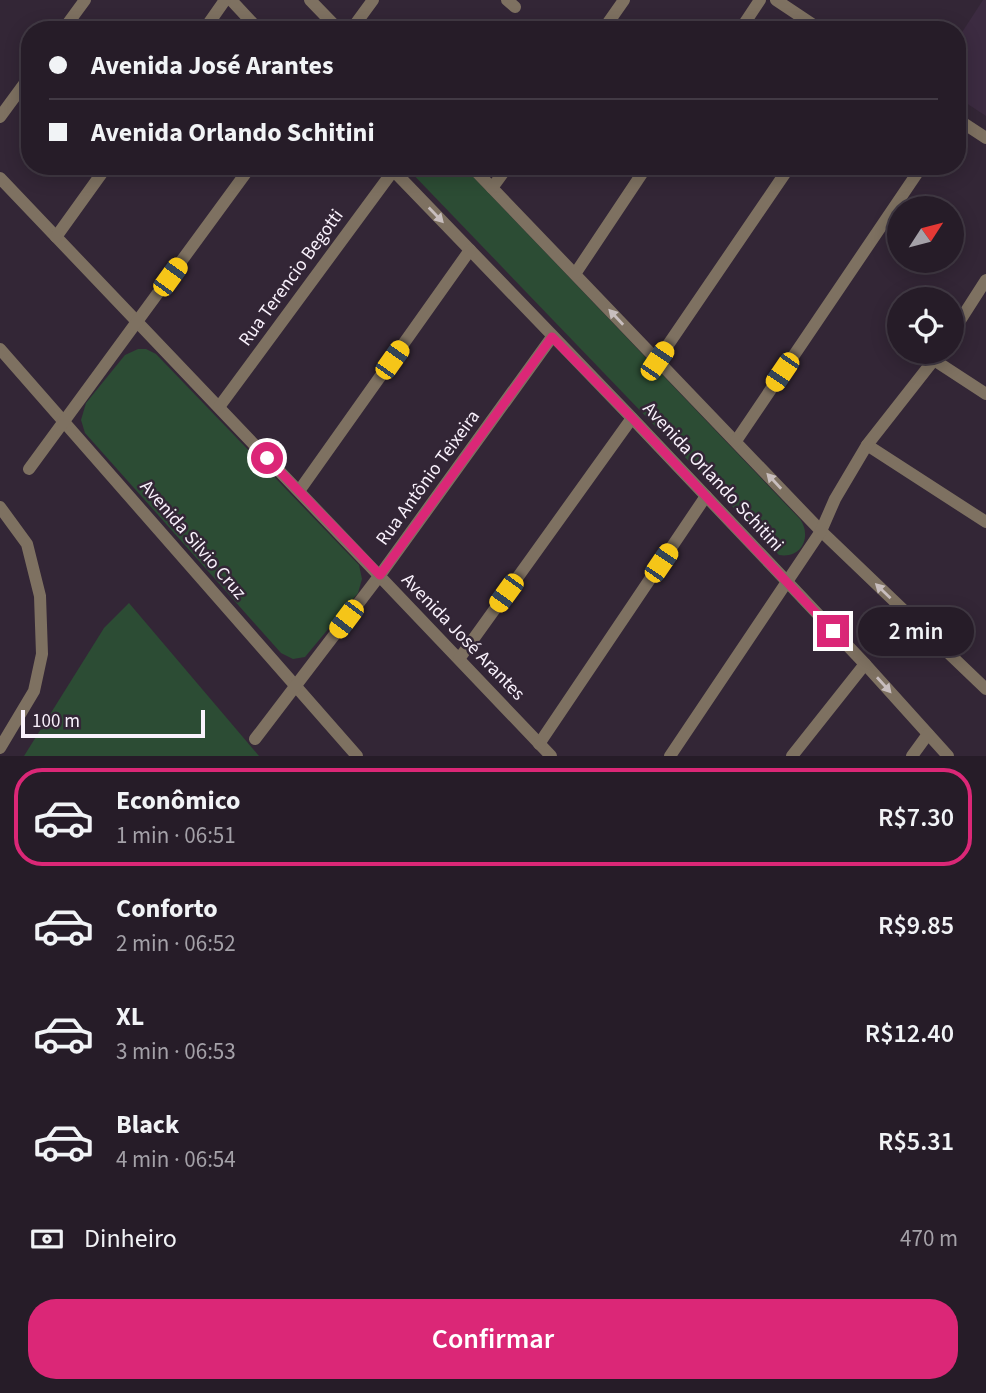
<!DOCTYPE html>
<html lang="pt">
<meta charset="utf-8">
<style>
:root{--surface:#261c28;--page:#322934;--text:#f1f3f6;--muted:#a4a1a8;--line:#423a45;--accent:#db2777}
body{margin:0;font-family:"Source Sans 3",sans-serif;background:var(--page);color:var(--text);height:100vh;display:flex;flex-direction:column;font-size:26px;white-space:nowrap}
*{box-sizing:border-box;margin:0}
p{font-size:23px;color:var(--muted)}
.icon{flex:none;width:38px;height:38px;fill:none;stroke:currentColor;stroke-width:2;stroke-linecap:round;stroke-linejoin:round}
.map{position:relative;height:756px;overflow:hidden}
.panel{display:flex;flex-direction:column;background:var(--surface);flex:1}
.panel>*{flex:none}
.guide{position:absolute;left:21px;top:21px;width:945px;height:154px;border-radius:28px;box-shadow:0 4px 18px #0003,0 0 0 2px var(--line);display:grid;align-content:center;height:154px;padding:0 28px;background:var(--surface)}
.needle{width:46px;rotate:54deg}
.tools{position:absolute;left:887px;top:196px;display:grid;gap:14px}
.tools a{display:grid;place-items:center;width:77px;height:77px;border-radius:50%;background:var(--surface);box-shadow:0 4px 18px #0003,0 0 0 2px var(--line);font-size:35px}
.scale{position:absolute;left:21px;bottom:18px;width:184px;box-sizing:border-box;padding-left:7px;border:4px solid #f9f1fc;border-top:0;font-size:19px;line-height:24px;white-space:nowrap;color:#f9f1fc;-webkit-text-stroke:5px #332636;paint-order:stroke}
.end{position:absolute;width:32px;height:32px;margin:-16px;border:9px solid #db2777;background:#fff;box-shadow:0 0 0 4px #fff}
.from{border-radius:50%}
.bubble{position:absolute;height:49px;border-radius:24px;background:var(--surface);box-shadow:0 4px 18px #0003,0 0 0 2px var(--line);font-size:23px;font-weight:600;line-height:49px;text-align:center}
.car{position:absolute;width:21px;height:42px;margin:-21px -10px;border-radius:9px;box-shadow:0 0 5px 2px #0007;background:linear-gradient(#f5c518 24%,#345 0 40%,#f5c518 0 76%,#345 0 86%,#f5c518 0)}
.guide b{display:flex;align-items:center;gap:24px;height:66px;font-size:26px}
.guide b+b{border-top:2px solid var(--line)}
.guide i{width:18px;height:18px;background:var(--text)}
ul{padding:12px 0 0;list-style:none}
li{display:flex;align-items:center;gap:21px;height:98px;margin:0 14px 10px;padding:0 14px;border:4px solid transparent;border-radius:28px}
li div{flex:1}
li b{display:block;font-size:26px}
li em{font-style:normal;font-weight:600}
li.on{border-color:var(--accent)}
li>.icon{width:63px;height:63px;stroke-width:1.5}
.pay{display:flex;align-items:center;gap:18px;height:77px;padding:0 28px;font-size:26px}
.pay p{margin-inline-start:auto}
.button{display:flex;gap:14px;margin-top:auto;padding:14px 28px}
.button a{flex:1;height:80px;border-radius:28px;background:var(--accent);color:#fff;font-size:28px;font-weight:600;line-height:80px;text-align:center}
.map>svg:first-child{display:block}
.built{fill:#3c2b41}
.green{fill:#2c4c34}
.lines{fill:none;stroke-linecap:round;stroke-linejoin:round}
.street{stroke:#7e7161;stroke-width:12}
.oneway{fill:#c8bebe}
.route{stroke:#db2777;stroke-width:9}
.labels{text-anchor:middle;stroke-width:5;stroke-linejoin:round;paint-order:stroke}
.street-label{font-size:19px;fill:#f9f1fc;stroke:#332636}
</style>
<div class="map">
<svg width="986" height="756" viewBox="0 0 986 756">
<rect width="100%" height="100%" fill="#332636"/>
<path class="built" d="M983 0H986V116L957 97V40Z"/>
<g class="green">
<path d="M405 166H463L800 519C812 536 802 559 779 555Z"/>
<path d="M138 349H146L156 354 359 565 362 579 358 593 305 657 293 659 281 653 85 433 81 420 86 403 125 355Z"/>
<path d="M129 603 259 756H24L104 628Z"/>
</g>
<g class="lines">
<g class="street">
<path d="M231 0 259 30"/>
<path d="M310 0 339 30"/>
<path d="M507 0 515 7"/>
<path d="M776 0 821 30"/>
<path d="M63 30 85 0"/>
<path d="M204 30 225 0"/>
<path d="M351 30 373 0"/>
<path d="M603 30 624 0"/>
<path d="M740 30 760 0"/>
<path d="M0 117 30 76"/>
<path d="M957 119 986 138"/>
<path d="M389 166 632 418 865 664 948 756"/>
<path d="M471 166 821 531 986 689"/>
<path d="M0 178 551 756"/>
<path d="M492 188 508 166"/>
<path d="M56 237 107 166"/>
<path d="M575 274 647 166"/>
<path d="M952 333 986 280"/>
<path d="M0 349 357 756"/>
<path d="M934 360 986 394"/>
<path d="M657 361 790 166"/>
<path d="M219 407 393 171"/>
<path d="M736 441 922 166"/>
<path d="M867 445 986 522"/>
<path d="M29 469 251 166"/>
<path d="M299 491 470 250"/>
<path d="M0 507 27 544 40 596 42 654 34 691 0 748"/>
<path d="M459 659 632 418"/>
<path d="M255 739 380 575 552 337"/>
<path d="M539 744 706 496"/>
<path d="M670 756 821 531 835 499 867 445 940 352"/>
<path d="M792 756 865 664"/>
<path d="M912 756 928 734"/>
</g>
</g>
<defs><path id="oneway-solid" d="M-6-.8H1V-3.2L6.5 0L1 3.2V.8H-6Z" transform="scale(1.75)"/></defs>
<g class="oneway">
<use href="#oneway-solid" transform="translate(436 215) rotate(46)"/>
<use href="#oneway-solid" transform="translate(616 317) rotate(-133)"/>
<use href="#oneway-solid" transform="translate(774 481) rotate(-133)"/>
<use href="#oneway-solid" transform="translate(883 591) rotate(-136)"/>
<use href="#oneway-solid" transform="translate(884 685) rotate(48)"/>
</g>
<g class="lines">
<path class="route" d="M267 458 380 575 552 337 632 418 833 631"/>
</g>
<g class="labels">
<g class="street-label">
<text transform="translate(290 277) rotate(-54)" y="7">Rua Terencio Begotti</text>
<text transform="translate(714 476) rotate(47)" y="7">Avenida Orlando Schitini</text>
<text transform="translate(427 477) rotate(-54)" y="7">Rua Antônio Teixeira</text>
<text transform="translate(194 539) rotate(49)" y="7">Avenida Silvio Cruz</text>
<text transform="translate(464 636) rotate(46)" y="7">Avenida José Arantes</text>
</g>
</g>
</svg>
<div class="tools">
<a><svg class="needle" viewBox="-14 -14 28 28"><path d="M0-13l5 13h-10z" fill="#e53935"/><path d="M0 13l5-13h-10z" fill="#a4a1a8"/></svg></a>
<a><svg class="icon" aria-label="locate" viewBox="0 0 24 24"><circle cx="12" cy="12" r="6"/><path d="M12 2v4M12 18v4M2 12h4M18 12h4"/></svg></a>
</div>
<div class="scale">100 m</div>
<i class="end from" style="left:267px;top:458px"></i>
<i class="end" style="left:833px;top:631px"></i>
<div class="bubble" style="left:858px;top:607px;width:116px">2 min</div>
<i class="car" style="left:170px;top:277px;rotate:36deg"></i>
<i class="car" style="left:392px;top:360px;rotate:35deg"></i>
<i class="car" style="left:657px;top:361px;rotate:34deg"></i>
<i class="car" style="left:782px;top:372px;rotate:214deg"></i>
<i class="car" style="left:661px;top:563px;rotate:34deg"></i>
<i class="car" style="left:506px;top:593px;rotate:216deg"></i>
<i class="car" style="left:346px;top:619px;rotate:217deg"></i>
<div class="guide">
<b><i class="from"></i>Avenida José Arantes</b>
<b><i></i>Avenida Orlando Schitini</b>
</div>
</div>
<section class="panel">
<ul>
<li class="on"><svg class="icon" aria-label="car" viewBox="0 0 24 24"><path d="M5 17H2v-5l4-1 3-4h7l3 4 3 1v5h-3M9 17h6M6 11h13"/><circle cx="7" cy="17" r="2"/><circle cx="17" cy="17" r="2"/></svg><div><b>Econômico</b><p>1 min · 06:51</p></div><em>R$7.30</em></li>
<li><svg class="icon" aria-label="car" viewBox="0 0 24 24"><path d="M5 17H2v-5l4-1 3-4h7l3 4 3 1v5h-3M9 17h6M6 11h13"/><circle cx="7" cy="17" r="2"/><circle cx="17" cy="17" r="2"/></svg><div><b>Conforto</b><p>2 min · 06:52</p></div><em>R$9.85</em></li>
<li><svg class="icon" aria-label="car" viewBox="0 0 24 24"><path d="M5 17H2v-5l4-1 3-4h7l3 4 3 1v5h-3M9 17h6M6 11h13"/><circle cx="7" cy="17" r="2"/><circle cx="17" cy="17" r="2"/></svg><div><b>XL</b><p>3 min · 06:53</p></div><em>R$12.40</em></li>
<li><svg class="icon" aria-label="car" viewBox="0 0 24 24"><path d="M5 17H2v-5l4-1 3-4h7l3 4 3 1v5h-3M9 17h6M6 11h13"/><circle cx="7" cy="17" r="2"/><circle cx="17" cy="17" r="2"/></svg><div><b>Black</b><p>4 min · 06:54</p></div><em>R$5.31</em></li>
</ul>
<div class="pay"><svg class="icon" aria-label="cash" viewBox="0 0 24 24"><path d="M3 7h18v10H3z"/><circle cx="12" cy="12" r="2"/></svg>Dinheiro<p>470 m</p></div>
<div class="button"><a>Confirmar</a></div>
</section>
